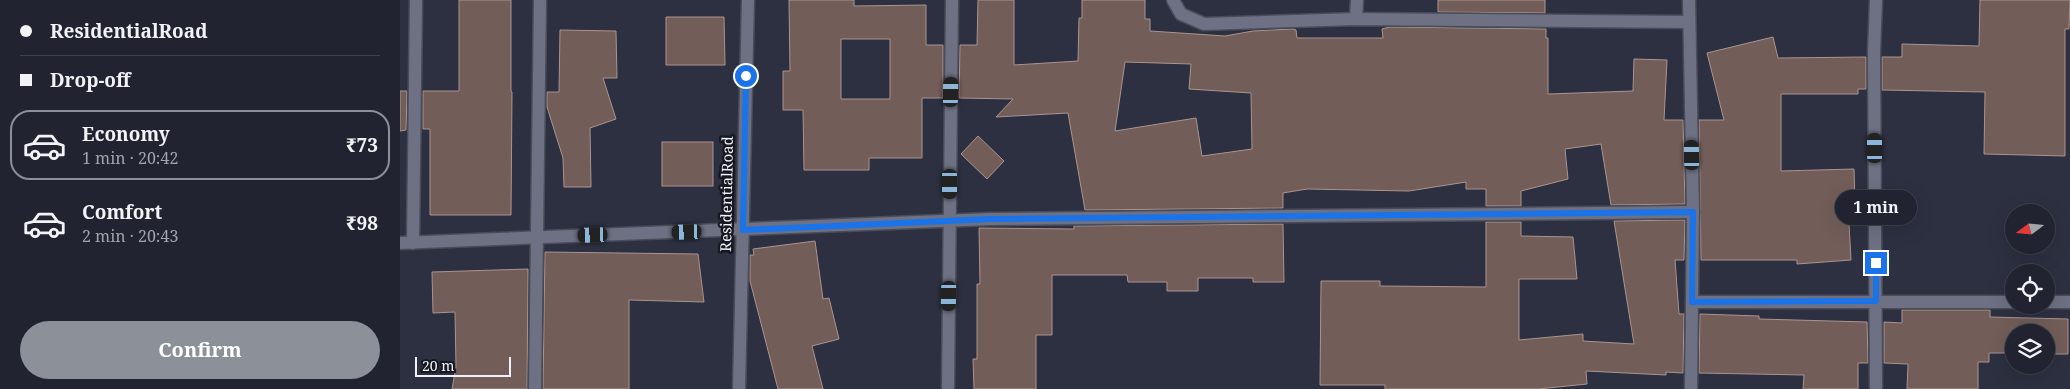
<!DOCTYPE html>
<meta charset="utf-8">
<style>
:root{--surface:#212430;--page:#292c38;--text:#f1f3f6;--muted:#a2a4ab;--line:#3e414c;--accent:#8c9099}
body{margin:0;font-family:"Noto Serif",serif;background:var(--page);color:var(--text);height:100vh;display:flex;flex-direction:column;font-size:19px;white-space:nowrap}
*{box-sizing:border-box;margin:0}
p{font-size:16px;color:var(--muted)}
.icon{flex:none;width:28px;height:28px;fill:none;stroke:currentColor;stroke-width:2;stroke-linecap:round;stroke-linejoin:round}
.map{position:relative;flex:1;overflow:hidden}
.sheet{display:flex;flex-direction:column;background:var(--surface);width:400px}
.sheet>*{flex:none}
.hud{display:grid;align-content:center;height:110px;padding:0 20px;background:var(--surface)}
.needle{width:32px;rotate:254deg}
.controls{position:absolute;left:1605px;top:204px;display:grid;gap:10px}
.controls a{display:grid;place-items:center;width:50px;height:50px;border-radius:50%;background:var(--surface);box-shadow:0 5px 20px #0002,0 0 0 1px var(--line);font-size:25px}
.scale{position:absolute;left:15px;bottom:12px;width:96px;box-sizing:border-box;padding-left:5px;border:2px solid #eef1fb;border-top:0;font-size:14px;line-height:18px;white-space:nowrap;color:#eef1fb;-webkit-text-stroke:4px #17181f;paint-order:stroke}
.end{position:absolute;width:22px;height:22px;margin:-11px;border:6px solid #1a73e8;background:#fff;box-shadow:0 0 0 2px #fff}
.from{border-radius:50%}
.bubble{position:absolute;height:35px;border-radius:18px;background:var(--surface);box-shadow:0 5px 20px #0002,0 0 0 1px var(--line);font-size:16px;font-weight:700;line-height:35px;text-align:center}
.car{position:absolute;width:15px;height:30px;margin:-15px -8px;border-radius:6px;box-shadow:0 0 4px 1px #0007;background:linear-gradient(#222 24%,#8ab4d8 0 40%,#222 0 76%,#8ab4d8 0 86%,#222 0)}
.hud b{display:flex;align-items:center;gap:18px;height:48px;font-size:19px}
.hud b+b{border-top:1px solid var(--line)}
.hud i{width:12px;height:12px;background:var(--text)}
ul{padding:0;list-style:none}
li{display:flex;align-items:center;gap:15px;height:70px;margin:0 10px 8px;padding:0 10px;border:2px solid transparent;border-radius:20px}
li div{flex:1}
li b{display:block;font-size:19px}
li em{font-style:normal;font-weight:700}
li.current{border-color:var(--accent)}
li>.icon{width:45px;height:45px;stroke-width:1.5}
.action{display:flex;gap:10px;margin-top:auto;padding:10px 20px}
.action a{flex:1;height:58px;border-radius:30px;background:var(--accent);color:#fff;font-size:20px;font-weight:700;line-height:58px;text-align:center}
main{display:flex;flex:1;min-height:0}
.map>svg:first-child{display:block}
.building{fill:#725d59;stroke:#ab9490;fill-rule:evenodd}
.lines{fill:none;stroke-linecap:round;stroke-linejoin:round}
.street-casing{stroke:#494c59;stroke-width:15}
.street{stroke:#6d7183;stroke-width:12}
.route{stroke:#1a73e8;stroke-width:6}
.labels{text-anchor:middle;stroke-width:5;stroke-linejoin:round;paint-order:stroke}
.street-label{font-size:15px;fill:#eef1fb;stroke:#17181f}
</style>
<main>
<section class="sheet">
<div class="hud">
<b><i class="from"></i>ResidentialRoad</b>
<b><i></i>Drop-off</b>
</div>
<ul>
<li class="current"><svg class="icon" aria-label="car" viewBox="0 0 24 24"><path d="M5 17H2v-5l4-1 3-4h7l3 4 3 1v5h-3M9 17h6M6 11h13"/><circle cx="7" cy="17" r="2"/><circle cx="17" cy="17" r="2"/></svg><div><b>Economy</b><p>1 min · 20:42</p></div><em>₹73</em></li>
<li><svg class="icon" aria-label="car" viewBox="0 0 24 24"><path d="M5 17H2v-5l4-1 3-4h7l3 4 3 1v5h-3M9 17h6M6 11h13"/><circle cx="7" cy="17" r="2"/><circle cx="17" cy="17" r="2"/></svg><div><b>Comfort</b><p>2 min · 20:43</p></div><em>₹98</em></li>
</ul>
<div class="action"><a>Confirm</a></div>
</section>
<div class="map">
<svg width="1670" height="389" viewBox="0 0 1670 389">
<rect width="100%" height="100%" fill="#2c3040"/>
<g class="building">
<path d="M59 0H111V91L112 92 111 215H30V129H23V91H59Z"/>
<path d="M389 0H454V6L526 5V45H543V98H522V158H469V170H404L403 110H383V71H390ZM441 39H490V99H441Z"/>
<path d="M578 0H614V65L678 61 679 18H682V0H745V19H750V31L825 36 853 31 893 29 896 30 897 38H983L982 29 990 27 1146 29V38H1148V94L1233 91 1234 59 1267 60 1264 120H1283L1285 204 1211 205 1201 144 1165 149 1168 179 1121 191V206H1086V189H1066V182L1009 191 907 189 883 193V208L685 210 668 113 596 117 613 99 559 98 560 45H577ZM725 62 791 64 789 89 851 93 852 149 802 156 796 118 715 131Z"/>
<path d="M1038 0H1145V13L1038 12Z"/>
<path d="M1580 0H1670L1669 29H1665V156L1584 154 1585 92 1482 90V57H1502V44L1579 46Z"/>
<path d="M266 17H324L325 65H266Z"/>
<path d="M160 30 216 31 217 78H203L216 119 190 128 191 187H164L163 158 147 107V92H159Z"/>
<path d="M1373 37 1378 58 1466 57V89H1458V94H1381V171L1454 169 1455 205H1448L1451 260 1397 264V260H1301L1299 120H1324L1307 53Z"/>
<path d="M0 91H7L6 130 0 131Z"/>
<path d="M578 136 604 161 587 179 561 154Z"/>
<rect x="262" y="142" width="51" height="44"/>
<path d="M1285 220 1284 260H1275L1279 314H1284L1283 373 1266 372V375L1186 371 1187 384 1138 389H985V385H920L921 281H980V286L1086 287V222H1121V236L1173 237 1177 279H1119V340L1183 334V341L1234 344 1214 221Z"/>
<path d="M883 224 884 282H853V278H798V291H767V282H728L727 275H652V335H636V389H574L573 359H577V284H580L579 228 674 229V226Z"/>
<path d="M415 241 423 299 429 298 439 339 412 346 423 389H378L350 281V255H354L353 249Z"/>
<path d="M145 252 298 254 304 302 229 300V389H143Z"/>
<path d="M128 269 127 389H52L56 367 55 312 33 313 32 272Z"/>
<path d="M1502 310H1590V317L1668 319V354H1646V332H1614V353H1589V362H1578V389H1507L1508 364 1484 363V322L1502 323Z"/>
<path d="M1300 314 1359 316V319L1467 322 1468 363H1458V389H1403L1404 375 1299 373Z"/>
</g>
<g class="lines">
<defs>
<g id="street">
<path d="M773 0 781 14 804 24 956 19 1289 22"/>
<path d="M1289 0 1293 212 1291 389"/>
<path d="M956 19 957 0"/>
<path d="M0 243 590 219 1293 212"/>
<path d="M13 243 16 0"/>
<path d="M1292 302H1614"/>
<path d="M1646 302H1670"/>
<path d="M135 389 140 0"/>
<path d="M339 389 348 0"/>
<path d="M548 389 552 0"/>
<path d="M1476 389 1474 52 1476 0"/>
</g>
</defs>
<use href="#street" class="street-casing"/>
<use href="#street" class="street"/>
</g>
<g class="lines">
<path class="route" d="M346 76 343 230 590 219 1293 212 1292 302 1476 301V263"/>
</g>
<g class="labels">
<g class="street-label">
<text transform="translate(327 194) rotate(-89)" y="5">ResidentialRoad</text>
</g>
</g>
</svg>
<div class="controls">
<a><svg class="needle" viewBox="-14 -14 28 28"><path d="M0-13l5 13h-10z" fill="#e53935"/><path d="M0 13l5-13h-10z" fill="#a2a4ab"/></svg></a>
<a><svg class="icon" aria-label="locate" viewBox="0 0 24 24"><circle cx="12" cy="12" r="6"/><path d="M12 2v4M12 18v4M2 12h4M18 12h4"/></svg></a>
<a><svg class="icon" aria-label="layers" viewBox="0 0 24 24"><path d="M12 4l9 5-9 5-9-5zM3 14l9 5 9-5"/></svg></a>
</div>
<div class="scale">20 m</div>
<i class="end from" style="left:346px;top:76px"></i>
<i class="end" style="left:1476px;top:263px"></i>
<div class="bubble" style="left:1435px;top:190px;width:82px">1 min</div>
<i class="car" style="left:551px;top:92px;rotate:1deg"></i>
<i class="car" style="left:1475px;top:148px;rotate:0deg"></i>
<i class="car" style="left:1292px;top:155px;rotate:359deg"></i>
<i class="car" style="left:550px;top:184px;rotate:180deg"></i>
<i class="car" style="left:287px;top:232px;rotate:268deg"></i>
<i class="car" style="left:193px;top:235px;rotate:268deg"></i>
<i class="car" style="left:549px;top:296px;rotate:181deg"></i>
</div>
</main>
